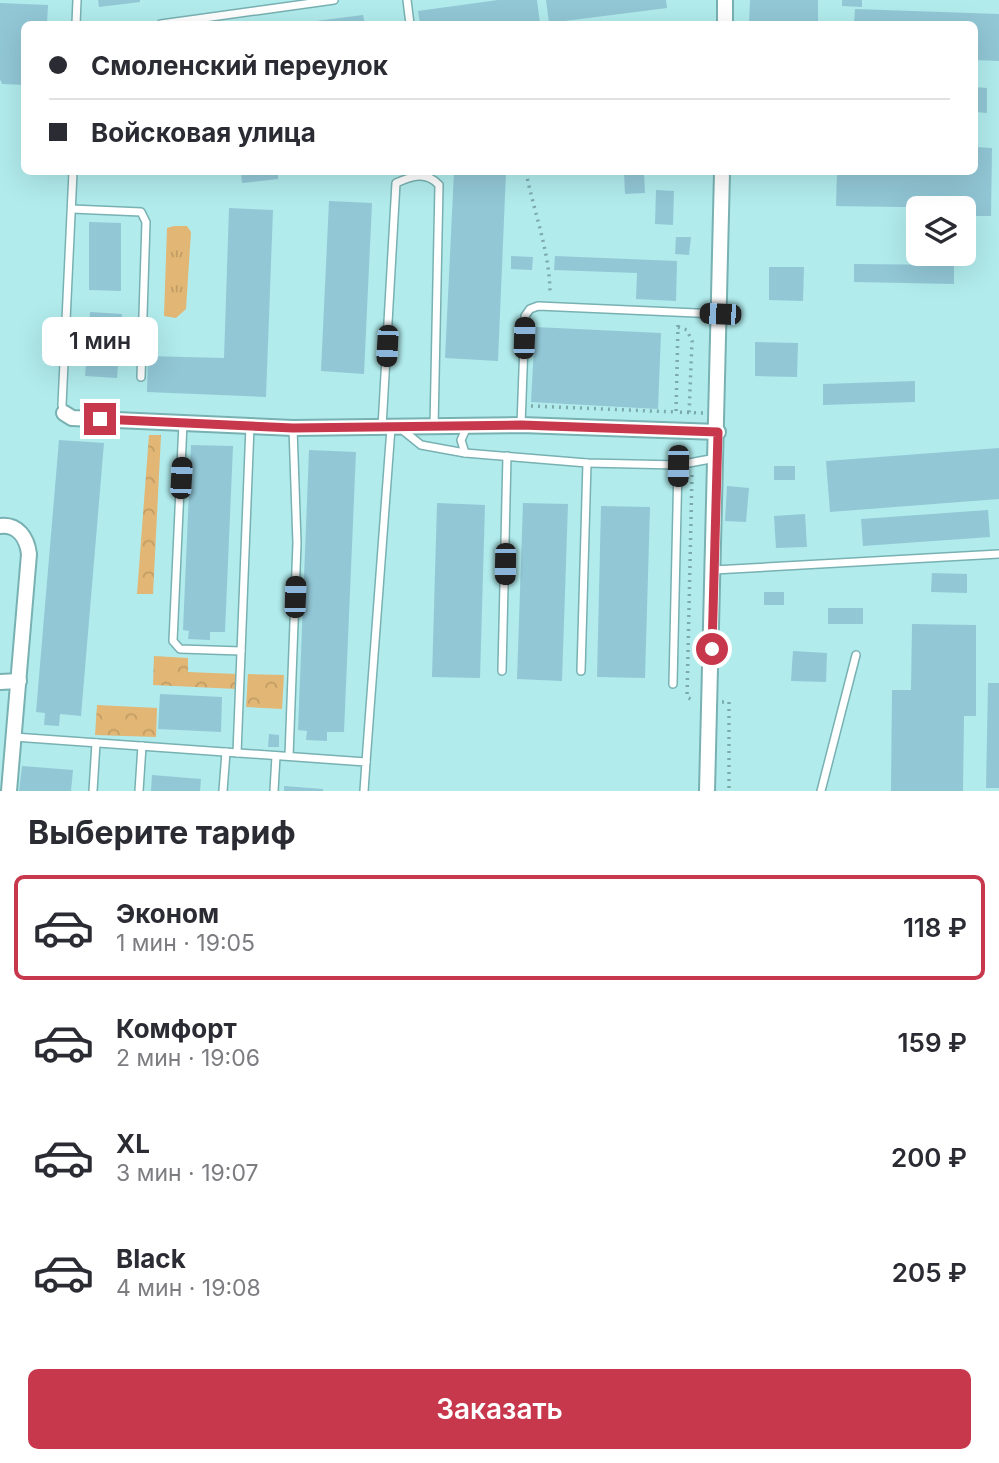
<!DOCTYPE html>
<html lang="ru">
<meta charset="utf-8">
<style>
:root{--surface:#fff;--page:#f2f2f3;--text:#2b2b33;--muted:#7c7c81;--line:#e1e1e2;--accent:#c8384d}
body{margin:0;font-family:Inter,sans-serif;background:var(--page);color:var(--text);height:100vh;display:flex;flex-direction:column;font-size:26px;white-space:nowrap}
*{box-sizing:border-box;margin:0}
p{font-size:23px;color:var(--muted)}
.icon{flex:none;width:38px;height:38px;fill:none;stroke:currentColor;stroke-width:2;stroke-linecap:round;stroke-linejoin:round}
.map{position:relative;height:791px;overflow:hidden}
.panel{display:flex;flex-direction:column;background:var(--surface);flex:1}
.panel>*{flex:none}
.guide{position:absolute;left:21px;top:21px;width:957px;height:154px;border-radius:10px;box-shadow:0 7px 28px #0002;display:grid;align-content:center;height:154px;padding:0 28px;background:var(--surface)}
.controls{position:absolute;left:906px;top:196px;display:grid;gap:14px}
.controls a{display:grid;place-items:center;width:70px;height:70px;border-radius:10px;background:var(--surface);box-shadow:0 7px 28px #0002;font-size:35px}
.end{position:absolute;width:32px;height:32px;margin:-16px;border:9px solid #c8384d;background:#fff;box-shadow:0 0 0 4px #fff}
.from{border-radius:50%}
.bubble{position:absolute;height:49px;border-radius:10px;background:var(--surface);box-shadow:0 7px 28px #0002;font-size:23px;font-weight:600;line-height:49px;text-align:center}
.car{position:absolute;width:21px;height:42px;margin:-21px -10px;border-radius:9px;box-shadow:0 0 5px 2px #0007;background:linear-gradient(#222 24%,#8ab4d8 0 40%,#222 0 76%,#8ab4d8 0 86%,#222 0)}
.guide b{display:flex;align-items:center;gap:24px;height:66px;font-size:26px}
.guide b+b{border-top:2px solid var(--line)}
.guide i{width:18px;height:18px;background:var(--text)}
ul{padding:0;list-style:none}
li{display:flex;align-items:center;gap:21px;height:105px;margin:0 14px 10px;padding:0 14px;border:4px solid transparent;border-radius:10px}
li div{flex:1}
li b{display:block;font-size:26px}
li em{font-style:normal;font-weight:600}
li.active{border-color:var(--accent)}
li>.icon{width:63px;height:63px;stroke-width:1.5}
h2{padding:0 28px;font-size:32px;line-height:84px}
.button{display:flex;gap:14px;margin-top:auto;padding:14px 28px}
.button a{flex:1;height:80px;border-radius:10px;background:var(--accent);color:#fff;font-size:28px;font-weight:600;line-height:80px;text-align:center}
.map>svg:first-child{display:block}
.grass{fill:url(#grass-tufts)}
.park{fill:url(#park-crowns)}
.building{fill:#92c7d6}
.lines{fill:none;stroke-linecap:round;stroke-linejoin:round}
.lane-casing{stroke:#79b1b2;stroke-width:10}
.street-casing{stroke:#79b1b2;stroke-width:18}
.path{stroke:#7caaab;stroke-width:3.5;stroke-dasharray:2 5;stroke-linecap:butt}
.lane{stroke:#fff;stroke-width:7}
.street{stroke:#fff;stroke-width:14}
.route{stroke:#c8384d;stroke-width:9}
</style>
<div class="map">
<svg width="999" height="791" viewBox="0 0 999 791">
<defs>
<pattern id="grass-tufts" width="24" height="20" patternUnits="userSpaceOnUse" patternTransform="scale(1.75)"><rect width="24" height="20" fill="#e2b674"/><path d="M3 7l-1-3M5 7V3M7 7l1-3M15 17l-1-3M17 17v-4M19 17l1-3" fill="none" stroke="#c19d65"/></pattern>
<pattern id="park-crowns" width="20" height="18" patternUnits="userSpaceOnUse" patternTransform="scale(1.75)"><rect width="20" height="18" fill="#e2b674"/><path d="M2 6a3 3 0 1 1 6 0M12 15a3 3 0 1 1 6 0" fill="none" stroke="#c19d65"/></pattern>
</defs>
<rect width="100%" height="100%" fill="#b1ebec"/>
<path class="grass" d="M174 226H187L191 232 186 309 176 318 164 316 167 228Z"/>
<g class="park">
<path d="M149 435H161L153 594H137Z"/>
<path d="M154 656 188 658V672L237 674V689L153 685Z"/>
<path d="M248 674 284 675 282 709 246 707Z"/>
<path d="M97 705 157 708 156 737 95 735Z"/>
</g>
<g class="building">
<path d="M98 0H140V2L99 7Z"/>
<path d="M498 0H537L540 23 420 24 418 11Z"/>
<path d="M546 0H666L667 8 549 23Z"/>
<path d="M750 0H818V24H749Z"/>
<path d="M842 0H862V7L842 6Z"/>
<path d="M0 3 48 5 47 24H24V85L2 84 0 79Z"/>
<path d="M855 9 999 14V61L975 60V24H854Z"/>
<path d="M363 15 365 24H300V23Z"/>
<path d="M975 87 987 88V113L975 112Z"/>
<path d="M975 147 992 148 991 216H964V208L836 206 837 172H975Z"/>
<path d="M241 172H278V179L242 183Z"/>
<path d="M454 172H506L498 361 445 358Z"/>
<path d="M624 172H644L645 193 625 194Z"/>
<path d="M656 190 674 191 673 225 655 224Z"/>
<path d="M329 201 372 203 364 374 321 371Z"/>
<path d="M229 208 273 210 266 397 147 392 148 356 224 358Z"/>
<path d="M89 222 121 223V291L89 290Z"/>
<path d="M676 237H691L689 255 675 254Z"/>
<path d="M511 256 533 257 532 270 511 269Z"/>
<path d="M555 256 677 261 676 301 636 299 637 273 554 270Z"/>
<path d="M854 264 954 265V284L854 282Z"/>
<path d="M769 267H804L803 301 769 300Z"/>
<path d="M90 312 122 314 117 378 85 376Z"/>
<path d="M535 327 661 333 658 409 531 402Z"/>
<path d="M755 342 798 343 797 377 755 376Z"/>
<path d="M915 381V402L823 405V384Z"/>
<path d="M59 440 104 443 81 716 60 714 59 726 44 725 45 713 36 712Z"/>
<path d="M191 445 233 446 225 632H210V640L188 639 189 631 183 630Z"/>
<path d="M999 448V499L830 512 826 461Z"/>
<path d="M309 450 356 452 344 732H327V741L306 740 307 731 298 730Z"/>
<rect x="774" y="466" width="21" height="14"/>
<path d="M727 486 749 488 746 522 725 521Z"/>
<path d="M437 503 485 505 480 678 432 677Z"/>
<path d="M523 503 568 504 562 681 517 679Z"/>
<path d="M601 506 650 507 645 678 597 677Z"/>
<path d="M988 510 990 537 863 546 861 519Z"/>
<path d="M805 514 807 547 776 548 774 516Z"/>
<path d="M932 573 967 574V593L931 592Z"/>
<rect x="764" y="592" width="20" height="13"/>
<rect x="828" y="608" width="35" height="16"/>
<path d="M912 624 976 625V716H964L963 791H891L892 690H911Z"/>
<path d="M793 651 827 653 826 682 791 681Z"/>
<path d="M988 683H999V788H986Z"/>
<path d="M160 694 222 697 221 732 158 729Z"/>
<path d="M269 734 279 735V747H268Z"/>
<path d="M22 766 73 770 71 791H19Z"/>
<path d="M152 775 201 779 200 791H151Z"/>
<path d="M284 786 323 789V791H284Z"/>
</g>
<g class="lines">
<defs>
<g id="lane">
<path d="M407 0 410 24"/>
<path d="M76 24 77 0"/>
<path d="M161 24 334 0"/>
<path d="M72 209 141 212 146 222 141 377"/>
<path d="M64 413 62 405 73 172"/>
<path d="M183 423 173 641 180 649 241 651"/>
<path d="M521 425 525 316 530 309 538 306 719 314"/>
<path d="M382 427 396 183C412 176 426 171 439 185L434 427"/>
<path d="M400 428 421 445 465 453 587 463 678 465 716 458"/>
<path d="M465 453 461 440 467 427"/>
<path d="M714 570 999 554"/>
<path d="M502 671 507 456"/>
<path d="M581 671 587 463"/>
<path d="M673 684 678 465"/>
<path d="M14 737 366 762 364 791"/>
<path d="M237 753 250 426"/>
<path d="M289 756 297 543 293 428"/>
<path d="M366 762 391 428"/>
<path d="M93 791 96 743"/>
<path d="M139 791 142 746"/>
<path d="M223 791 226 752"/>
<path d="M274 791 276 756"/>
<path d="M821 791 856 655"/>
</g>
<g id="street">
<path d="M725 24V0"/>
<path d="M64 413 72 418 293 428 521 425 718 432"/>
<path d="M0 526C18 524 27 538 29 554L9 791"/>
<path d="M0 682 19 681"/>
<path d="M707 791 722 172"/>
</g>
</defs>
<use href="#lane" class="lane-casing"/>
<use href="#street" class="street-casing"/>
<g class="path">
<path d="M526 172C534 213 550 252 550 294"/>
<path d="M678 325 676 412 703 413"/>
<path d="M678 327 687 330 692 341 689 415"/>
<path d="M531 406 676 412"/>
<path d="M692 475 687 697 694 701"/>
<path d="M722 702H729V791"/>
</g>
<use href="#lane" class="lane"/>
<use href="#street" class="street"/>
</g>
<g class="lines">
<path class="route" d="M100 419 293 428 521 425 718 432 712 649"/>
</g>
</svg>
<div class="controls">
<a><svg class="icon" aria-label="layers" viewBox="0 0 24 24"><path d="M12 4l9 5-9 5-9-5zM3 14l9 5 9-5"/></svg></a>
</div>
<i class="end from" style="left:712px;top:649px"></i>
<i class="end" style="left:100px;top:419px"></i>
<div class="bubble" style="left:42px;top:317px;width:116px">1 мин</div>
<i class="car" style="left:720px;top:314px;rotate:272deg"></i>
<i class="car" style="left:524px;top:338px;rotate:2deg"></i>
<i class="car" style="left:387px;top:346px;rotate:183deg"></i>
<i class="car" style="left:678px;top:466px;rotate:181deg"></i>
<i class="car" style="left:181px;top:478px;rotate:3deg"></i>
<i class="car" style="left:505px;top:564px;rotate:181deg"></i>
<i class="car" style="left:295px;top:597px;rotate:2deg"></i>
<div class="guide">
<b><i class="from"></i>Смоленский переулок</b>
<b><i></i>Войсковая улица</b>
</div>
</div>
<section class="panel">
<h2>Выберите тариф</h2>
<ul>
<li class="active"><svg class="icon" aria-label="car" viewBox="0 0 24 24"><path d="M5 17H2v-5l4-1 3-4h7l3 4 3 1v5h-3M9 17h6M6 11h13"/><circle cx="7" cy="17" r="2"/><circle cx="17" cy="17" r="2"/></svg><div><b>Эконом</b><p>1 мин · 19:05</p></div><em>118 ₽</em></li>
<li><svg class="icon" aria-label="car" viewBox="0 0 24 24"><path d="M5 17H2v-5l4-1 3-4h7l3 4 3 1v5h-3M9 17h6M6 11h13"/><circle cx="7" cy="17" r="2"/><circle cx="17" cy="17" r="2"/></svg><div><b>Комфорт</b><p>2 мин · 19:06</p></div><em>159 ₽</em></li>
<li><svg class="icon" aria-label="car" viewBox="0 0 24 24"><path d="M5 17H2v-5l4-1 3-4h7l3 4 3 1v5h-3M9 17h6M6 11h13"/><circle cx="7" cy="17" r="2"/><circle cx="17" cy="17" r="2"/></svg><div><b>XL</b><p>3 мин · 19:07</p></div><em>200 ₽</em></li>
<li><svg class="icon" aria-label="car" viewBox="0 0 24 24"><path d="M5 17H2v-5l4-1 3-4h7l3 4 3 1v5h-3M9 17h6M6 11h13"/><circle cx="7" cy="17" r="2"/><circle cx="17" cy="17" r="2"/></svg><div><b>Black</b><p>4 мин · 19:08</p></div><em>205 ₽</em></li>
</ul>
<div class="button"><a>Заказать</a></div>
</section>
